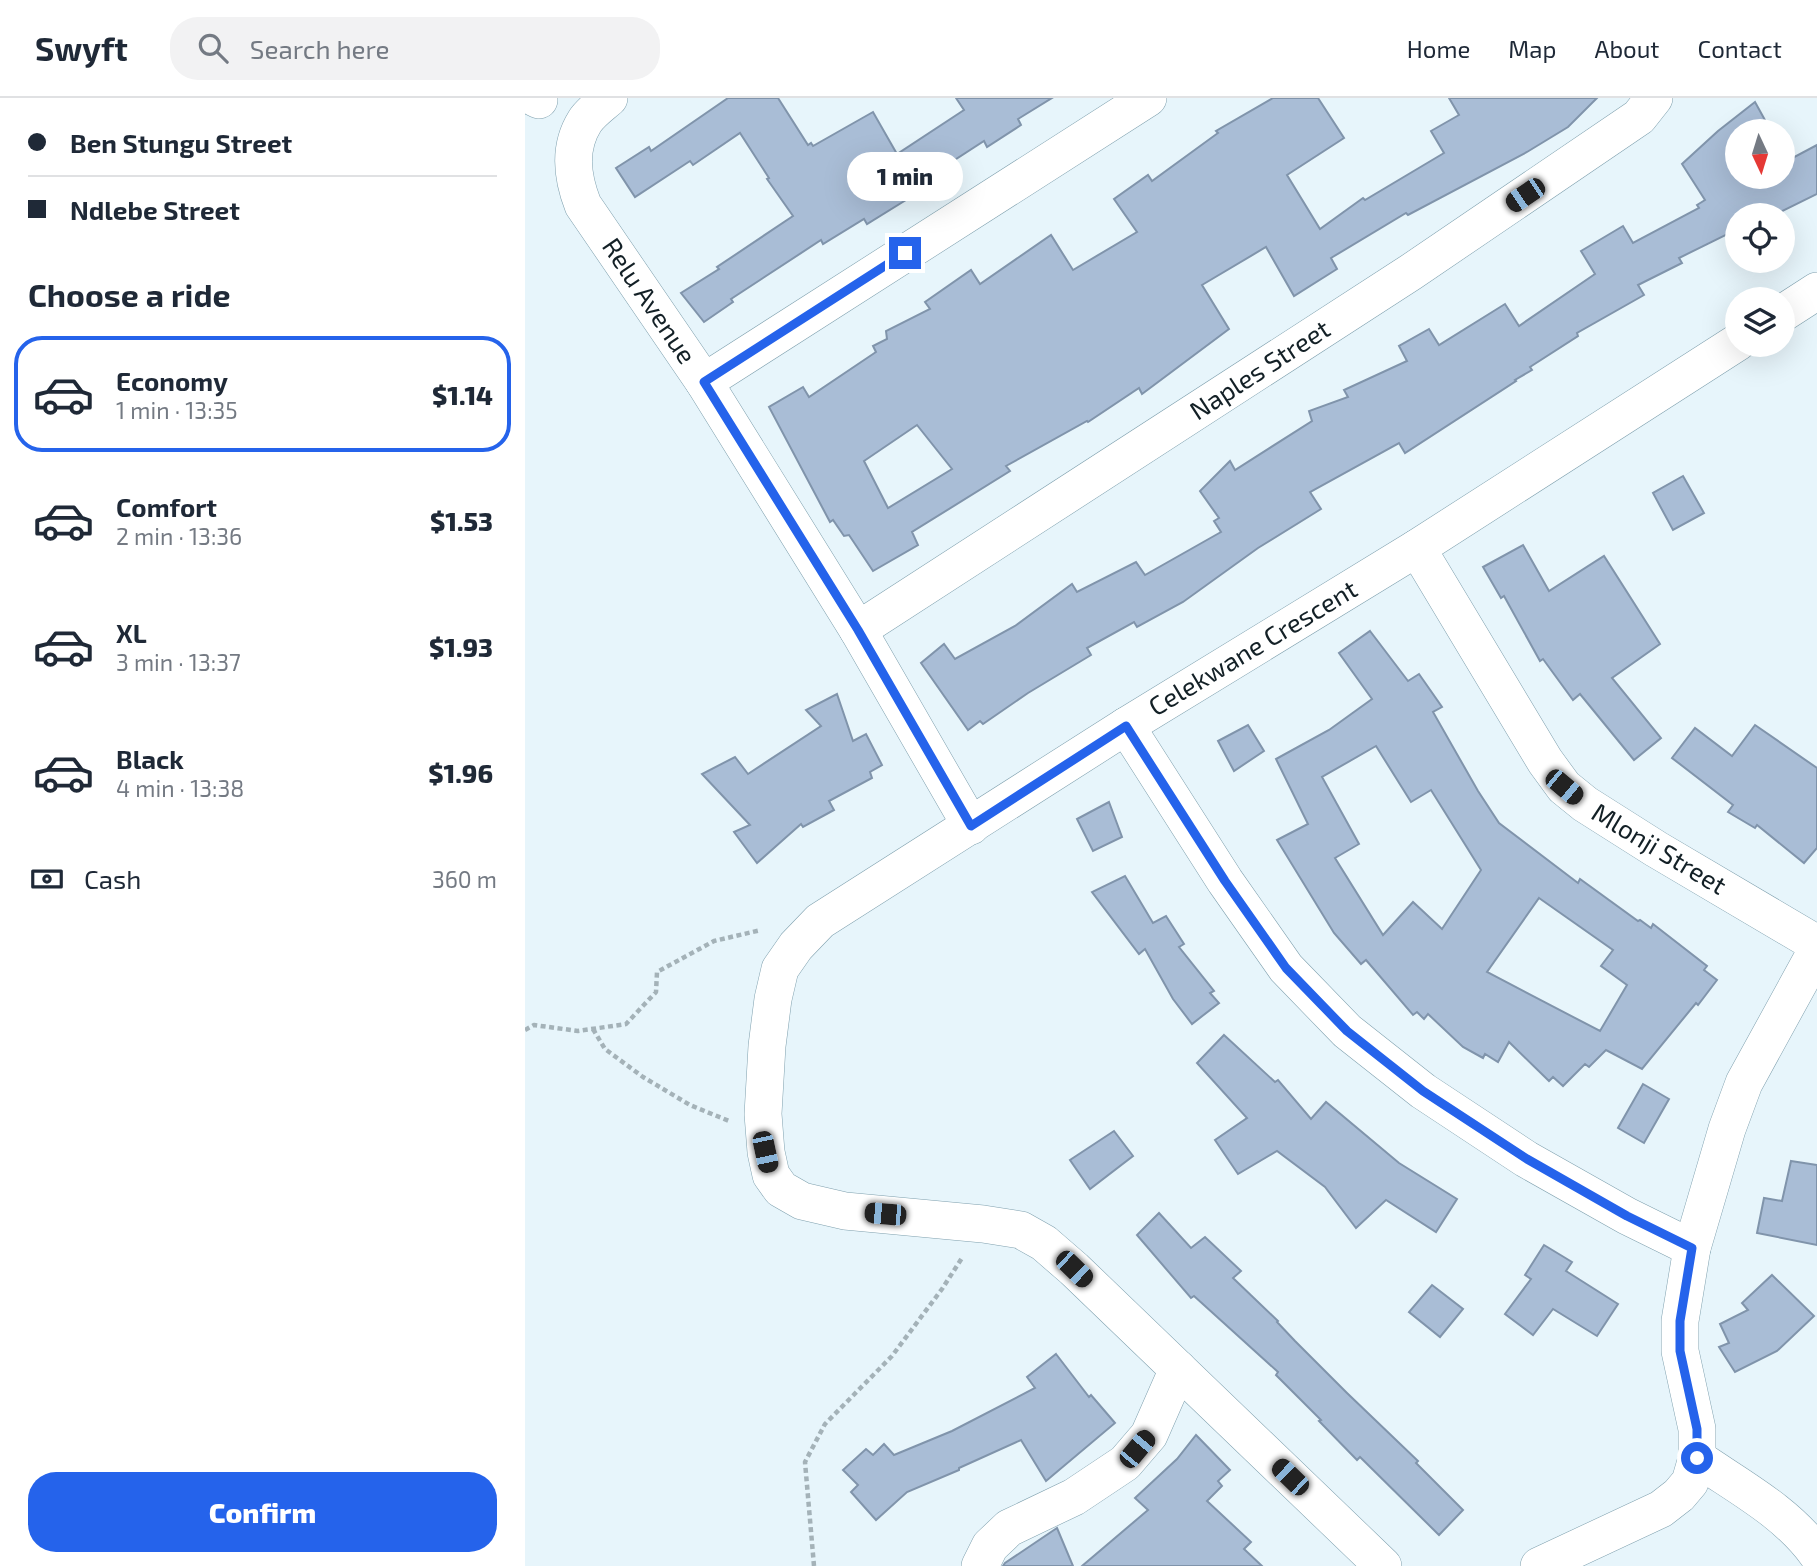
<!DOCTYPE html>
<meta charset="utf-8">
<style>
:root{--surface:#fff;--page:#f2f2f3;--text:#1f2937;--muted:#747a83;--line:#e0e1e3;--accent:#2563eb}
body{margin:0;font-family:"Exo 2",sans-serif;background:var(--page);color:var(--text);height:100vh;display:flex;flex-direction:column;font-size:26px;white-space:nowrap}
*{box-sizing:border-box;margin:0}
p{font-size:23px;color:var(--muted)}
.icon{flex:none;width:38px;height:38px;fill:none;stroke:currentColor;stroke-width:2;stroke-linecap:round;stroke-linejoin:round}
.map{position:relative;flex:1;overflow:hidden}
.drawer{display:flex;flex-direction:column;background:var(--surface);width:525px}
.drawer>*{flex:none}
.banner{display:grid;align-content:center;height:154px;padding:0 28px;background:var(--surface)}
.needle{width:46px;rotate:176deg}
.buttons{position:absolute;left:1200px;top:21px;display:grid;gap:14px}
.buttons a{display:grid;place-items:center;width:70px;height:70px;border-radius:50%;background:var(--surface);box-shadow:0 7px 28px #0002;font-size:35px}
.end{position:absolute;width:32px;height:32px;margin:-16px;border:9px solid #2563eb;background:#fff;box-shadow:0 0 0 4px #fff}
.from{border-radius:50%}
.bubble{position:absolute;height:49px;border-radius:24px;background:var(--surface);box-shadow:0 7px 28px #0002;font-size:23px;font-weight:800;line-height:49px;text-align:center}
.car{position:absolute;width:21px;height:42px;margin:-21px -10px;border-radius:9px;box-shadow:0 0 5px 2px #0007;background:linear-gradient(#222 24%,#8ab4d8 0 40%,#222 0 76%,#8ab4d8 0 86%,#222 0)}
.banner b{display:flex;align-items:center;gap:24px;height:66px;font-size:26px}
.banner b+b{border-top:2px solid var(--line)}
.banner i{width:18px;height:18px;background:var(--text)}
ul{padding:0;list-style:none}
li{display:flex;align-items:center;gap:21px;height:116px;margin:0 14px 10px;padding:0 14px;border:4px solid transparent;border-radius:28px}
li div{flex:1}
li b{display:block;font-size:26px}
li em{font-style:normal;font-weight:800}
li.selected{border-color:var(--accent)}
li>.icon{width:63px;height:63px;stroke-width:1.5}
h2{padding:0 28px;font-size:32px;line-height:84px}
.pay{display:flex;align-items:center;gap:18px;height:77px;padding:0 28px;font-size:26px}
.pay p{margin-inline-start:auto}
.primary-button{display:flex;gap:14px;margin-top:auto;padding:14px 28px}
.primary-button a{flex:1;height:80px;border-radius:28px;background:var(--accent);color:#fff;font-size:28px;font-weight:800;line-height:80px;text-align:center}
header{display:flex;align-items:center;gap:42px;box-sizing:border-box;height:98px;padding:0 35px;background:var(--surface);border-bottom:2px solid var(--line)}
header strong{font-size:33px}
nav{display:flex;gap:38px;margin-inline-start:auto;font-size:24px}
.search{width:490px;height:63px;background:var(--page);display:flex;align-items:center;gap:18px;box-sizing:border-box;padding:0 24px;border-radius:28px;color:var(--muted);font-size:26px}
main{display:flex;flex:1;min-height:0}
.map>svg:first-child{display:block}
.building{fill:#a9bdd6;stroke:#8094ab;stroke-width:2;fill-rule:evenodd}
.lines{fill:none;stroke-linecap:round;stroke-linejoin:round}
.minor-casing{stroke:#7fa0ae;stroke-width:38}
.path{stroke:#a4b2b8;stroke-width:4.5;stroke-dasharray:5 3.5;stroke-linecap:butt}
.minor{stroke:#fff;stroke-width:37}
.route{stroke:#2563eb;stroke-width:9}
.labels{text-anchor:middle;stroke-width:5;stroke-linejoin:round;paint-order:stroke}
.street-label{font-size:26px;fill:#132026;stroke:#fff}
</style>
<header>
<strong>Swyft</strong>
<div class="search"><svg class="icon" aria-label="search" viewBox="0 0 24 24"><circle cx="10" cy="10" r="6"/><path d="M15 15l6 6"/></svg>Search here</div>
<nav><a>Home</a><a>Map</a><a>About</a><a>Contact</a></nav>
</header>
<main>
<section class="drawer">
<div class="banner">
<b><i class="from"></i>Ben Stungu Street</b>
<b><i></i>Ndlebe Street</b>
</div>
<h2>Choose a ride</h2>
<ul>
<li class="selected"><svg class="icon" aria-label="car" viewBox="0 0 24 24"><path d="M5 17H2v-5l4-1 3-4h7l3 4 3 1v5h-3M9 17h6M6 11h13"/><circle cx="7" cy="17" r="2"/><circle cx="17" cy="17" r="2"/></svg><div><b>Economy</b><p>1 min · 13:35</p></div><em>$1.14</em></li>
<li><svg class="icon" aria-label="car" viewBox="0 0 24 24"><path d="M5 17H2v-5l4-1 3-4h7l3 4 3 1v5h-3M9 17h6M6 11h13"/><circle cx="7" cy="17" r="2"/><circle cx="17" cy="17" r="2"/></svg><div><b>Comfort</b><p>2 min · 13:36</p></div><em>$1.53</em></li>
<li><svg class="icon" aria-label="car" viewBox="0 0 24 24"><path d="M5 17H2v-5l4-1 3-4h7l3 4 3 1v5h-3M9 17h6M6 11h13"/><circle cx="7" cy="17" r="2"/><circle cx="17" cy="17" r="2"/></svg><div><b>XL</b><p>3 min · 13:37</p></div><em>$1.93</em></li>
<li><svg class="icon" aria-label="car" viewBox="0 0 24 24"><path d="M5 17H2v-5l4-1 3-4h7l3 4 3 1v5h-3M9 17h6M6 11h13"/><circle cx="7" cy="17" r="2"/><circle cx="17" cy="17" r="2"/></svg><div><b>Black</b><p>4 min · 13:38</p></div><em>$1.96</em></li>
</ul>
<div class="pay"><svg class="icon" aria-label="cash" viewBox="0 0 24 24"><path d="M3 7h18v10H3z"/><circle cx="12" cy="12" r="2"/></svg>Cash<p>360 m</p></div>
<div class="primary-button"><a>Confirm</a></div>
</section>
<div class="map">
<svg width="1292" height="1468" viewBox="0 0 1292 1468">
<rect width="100%" height="100%" fill="#e7f5fb"/>
<g class="building">
<path d="M203 0H253L283 47 286 45 288 48 348 14 372 56 439 12 431 0H527L493 21 496 27 462 49 459 43 385 91 389 97 342 126 339 121 298 146 296 142 206 201 208 204 179 224 156 195 194 171 192 169 268 118 242 81 244 80 215 35 168 67 165 63 110 99 91 70 124 49 126 53Z"/>
<path d="M748 0H793L819 40 762 77 795 131 838 100 840 102 919 55 906 33 934 17 924 0H1072L1043 29 1002 54 883 117 881 115 806 160 812 171 769 198 741 149 677 187 704 231 617 296 614 290 563 324 562 323 481 368 485 373 387 434 393 447 348 473 324 437 319 438 308 422 305 424 244 309 278 289 284 299 351 254 348 248 362 241 361 233 405 211 400 204 446 172 455 186 526 137 548 172 612 134 589 101 623 77 627 83 693 35 691 33ZM392 327 427 371 363 410 339 363Z"/>
<path d="M1230 4 1246 33H1213V79H1258V57L1262 63 1292 47V96L1251 116 1249 113 1241 117H1213V131L1154 160 1157 165 1113 187 1119 197 1052 235 1053 238 1005 269 1007 272 990 282 991 283 880 355 874 345 785 394 796 411 733 450 658 504 612 529 609 524 562 550 566 557 503 595 458 626 455 623 443 632 396 565 419 546 430 561 490 528 547 486 552 494 611 464 620 477 696 434 689 423 694 420 675 393 705 363 710 372 787 323 784 313 823 299 819 292 882 263 874 248 904 231 914 247 980 206 994 228 1070 176 1056 153 1098 128 1108 145 1174 110 1172 107 1180 102 1157 66 1193 33Z"/>
<path d="M1158 378 1179 415 1148 432 1128 395Z"/>
<path d="M998 447 1024 493 1079 458 1135 546 1087 580 1136 640 1109 662 1055 596 1048 602 1018 561 1015 563 979 498 976 500 958 469Z"/>
<path d="M845 533 883 583 894 576 917 609 908 614 953 693 974 725 1053 785 1055 781 1113 823 1115 822 1126 830 1128 826 1182 868 1179 872 1192 882 1173 907 1171 905 1117 971 1081 952 1064 969 1060 966 1038 988 1028 979 1024 983 984 944 973 964 960 956 958 960 938 949 903 916 899 921 892 914 888 917 841 862 836 866 809 835 752 742 783 726 751 661 804 632 847 601 814 555ZM851 648 886 704 906 692 956 772 917 831 888 804 858 837 810 760 834 746 797 679ZM1014 800 1088 852 1076 868 1102 887 1075 933 962 874Z"/>
<path d="M312 596 328 643 341 636 357 667 345 674 347 680 304 703 309 712 278 729 276 726 232 765 209 734 225 727 177 676 210 659 223 676 296 628 281 612Z"/>
<path d="M723 627 739 653 709 673 693 643Z"/>
<path d="M1230 627 1292 670V750L1279 765 1232 727 1230 730 1203 714 1208 707 1147 660 1170 630 1207 658Z"/>
<path d="M584 704 597 739 568 753 552 721Z"/>
<path d="M600 778 628 825 641 818 659 846 654 849 689 893 685 895 694 905 667 926 648 901 620 851 614 856 567 794Z"/>
<path d="M699 937 750 984 753 982 786 1021 801 1004 874 1065 932 1101 911 1134 861 1102 831 1130 800 1089 752 1053 713 1076 690 1042 722 1020 672 965Z"/>
<path d="M1118 986 1144 1001 1119 1045 1093 1030Z"/>
<path d="M589 1033 608 1058 565 1091 545 1062Z"/>
<path d="M1266 1063 1292 1067V1147L1232 1135 1239 1100 1257 1103Z"/>
<path d="M634 1115 666 1150 680 1139 716 1173 708 1180 753 1223 752 1224 770 1243 822 1295 893 1363 891 1365 938 1412 914 1437 835 1359 832 1362 794 1323 796 1322 751 1277 753 1274 669 1198 666 1200 612 1137Z"/>
<path d="M1019 1147 1047 1164 1041 1173 1093 1206 1072 1238 1028 1211 1008 1237 980 1216 1006 1181 1000 1177Z"/>
<path d="M1247 1177 1289 1218 1252 1253 1210 1274 1194 1249 1204 1245 1195 1226 1223 1212 1217 1205Z"/>
<path d="M907 1187 938 1211 915 1239 884 1214Z"/>
<path d="M531 1256 564 1299 566 1297 590 1325 521 1383 496 1342 434 1370V1372L382 1394 351 1422 326 1394 333 1387 318 1372 341 1351 348 1357 359 1346 369 1357 427 1333 510 1290 502 1279Z"/>
<path d="M671 1337 705 1372 693 1383 697 1388 682 1403 726 1444 719 1451 737 1468H557L623 1412 610 1400 652 1361Z"/>
<path d="M532 1430 548 1468H478L480 1465Z"/>
</g>
<g class="lines">
<defs>
<g id="minor">
<path d="M10 0 14 2"/>
<path d="M84 0C76 7 66 14 60 23 43 50 47 79 58 107L179 284 333 532 446 728"/>
<path d="M1258 215 1292 193"/>
<path d="M179 284 623 0"/>
<path d="M892 450 1020 663 1039 689 1060 706 1131 751 1292 846"/>
<path d="M333 532 886 174 1114 19 1129 0"/>
<path d="M601 628 700 783 761 870 822 933 898 993 1001 1061 1102 1118 1167 1150"/>
<path d="M1172 1360C1214 1389 1262 1414 1292 1456"/>
<path d="M455 1468 465 1448 484 1430 549 1399 600 1365 624 1337 653 1271"/>
<path d="M858 1468 549 1171 519 1145 496 1132 458 1126 320 1113 277 1103 256 1091 246 1077 241 1054 238 1016 242 948 248 901 255 871 271 848 295 823 601 628 892 450 1213 244"/>
<path d="M1014 1468 1136 1411 1154 1397 1165 1384 1172 1360V1331L1155 1253V1223L1167 1150 1202 1031 1219 985 1292 852"/>
</g>
</defs>
<use href="#minor" class="minor-casing"/>
<g class="path">
<path d="M68 931 80 951 118 979 165 1007 204 1023"/>
<path d="M0 932 9 927 53 933 101 926 131 894 132 874 189 843 236 832"/>
<path d="M289 1468 280 1364 300 1326 367 1258 417 1191 437 1160"/>
</g>
<use href="#minor" class="minor"/>
</g>
<g class="lines">
<path class="route" d="M380 155 179 284 333 532 446 728 601 628 700 783 761 870 822 933 898 993 1002 1061 1102 1118 1167 1150 1155 1223V1253L1172 1331V1360"/>
</g>
<g class="labels">
<g class="street-label">
<text transform="translate(124 203) rotate(56)" y="9">Relu Avenue</text>
<text transform="translate(735 272) rotate(-33)" y="9">Naples Street</text>
<text transform="translate(728 550) rotate(-31)" y="9">Celekwane Crescent</text>
<text transform="translate(1134 751) rotate(31)" y="9">Mlonji Street</text>
</g>
</g>
</svg>
<div class="buttons">
<a><svg class="needle" viewBox="-14 -14 28 28"><path d="M0-13l5 13h-10z" fill="#e53935"/><path d="M0 13l5-13h-10z" fill="#747a83"/></svg></a>
<a><svg class="icon" aria-label="locate" viewBox="0 0 24 24"><circle cx="12" cy="12" r="6"/><path d="M12 2v4M12 18v4M2 12h4M18 12h4"/></svg></a>
<a><svg class="icon" aria-label="layers" viewBox="0 0 24 24"><path d="M12 4l9 5-9 5-9-5zM3 14l9 5 9-5"/></svg></a>
</div>
<i class="end from" style="left:1172px;top:1360px"></i>
<i class="end" style="left:380px;top:155px"></i>
<div class="bubble" style="left:322px;top:54px;width:116px">1 min</div>
<i class="car" style="left:1000px;top:97px;rotate:236deg"></i>
<i class="car" style="left:1039px;top:689px;rotate:130deg"></i>
<i class="car" style="left:240px;top:1054px;rotate:168deg"></i>
<i class="car" style="left:360px;top:1116px;rotate:275deg"></i>
<i class="car" style="left:549px;top:1171px;rotate:134deg"></i>
<i class="car" style="left:612px;top:1351px;rotate:40deg"></i>
<i class="car" style="left:765px;top:1379px;rotate:314deg"></i>
</div>
</main>
